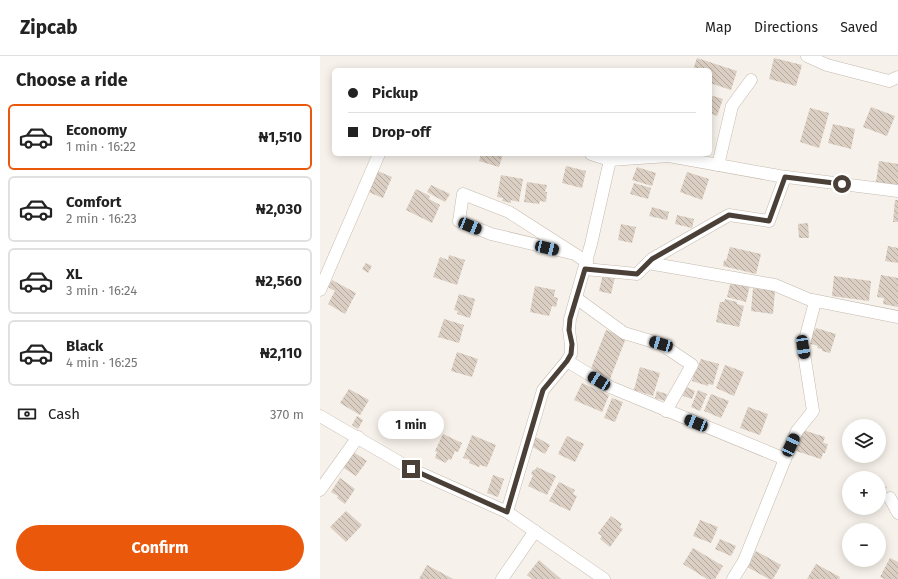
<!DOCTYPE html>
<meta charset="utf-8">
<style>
:root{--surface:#fff;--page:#f2f2f2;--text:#222;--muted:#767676;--line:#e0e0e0;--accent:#ea580c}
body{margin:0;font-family:"Fira Sans",sans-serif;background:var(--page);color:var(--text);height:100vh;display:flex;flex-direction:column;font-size:15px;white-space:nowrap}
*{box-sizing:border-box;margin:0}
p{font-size:13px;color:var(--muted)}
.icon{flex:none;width:22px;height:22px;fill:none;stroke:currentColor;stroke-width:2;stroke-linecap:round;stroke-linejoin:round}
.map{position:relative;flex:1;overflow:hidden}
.sheet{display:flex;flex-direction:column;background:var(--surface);width:320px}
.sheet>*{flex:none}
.top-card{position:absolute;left:12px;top:12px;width:380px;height:88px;border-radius:6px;box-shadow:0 2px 10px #0003;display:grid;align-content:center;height:88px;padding:0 16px;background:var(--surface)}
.buttons{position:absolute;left:522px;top:363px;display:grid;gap:8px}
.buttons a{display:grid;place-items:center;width:44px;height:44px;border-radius:50%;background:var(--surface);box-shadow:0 2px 10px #0003;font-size:20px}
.end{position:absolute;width:18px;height:18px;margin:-9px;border:5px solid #4a4038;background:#fff;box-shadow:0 0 0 2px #fff}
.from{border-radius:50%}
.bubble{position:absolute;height:28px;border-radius:14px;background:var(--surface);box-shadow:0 2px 10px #0003;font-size:13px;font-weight:700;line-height:28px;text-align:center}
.car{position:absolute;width:12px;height:24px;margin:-12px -6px;border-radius:5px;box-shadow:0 0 3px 1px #0007;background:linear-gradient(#222 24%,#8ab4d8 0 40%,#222 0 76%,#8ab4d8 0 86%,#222 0)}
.top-card b{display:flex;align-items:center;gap:14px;height:38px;font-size:15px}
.top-card b+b{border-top:1px solid var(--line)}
.top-card i{width:10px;height:10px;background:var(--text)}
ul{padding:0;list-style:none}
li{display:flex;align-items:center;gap:12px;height:66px;margin:0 8px 6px;padding:0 8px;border:2px solid var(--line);border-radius:6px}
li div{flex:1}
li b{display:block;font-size:15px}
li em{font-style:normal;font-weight:700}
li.active{border-color:var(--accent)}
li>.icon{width:36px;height:36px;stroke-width:1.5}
h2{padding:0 16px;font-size:18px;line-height:48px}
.pay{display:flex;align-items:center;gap:10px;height:44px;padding:0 16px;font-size:15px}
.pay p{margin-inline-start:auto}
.primary-button{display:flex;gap:8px;margin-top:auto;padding:8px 16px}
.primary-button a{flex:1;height:46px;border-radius:24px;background:var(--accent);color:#fff;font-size:16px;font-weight:700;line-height:46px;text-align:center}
header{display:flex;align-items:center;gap:24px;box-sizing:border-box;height:56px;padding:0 20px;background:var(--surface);border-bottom:1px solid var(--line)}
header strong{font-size:19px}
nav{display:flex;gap:22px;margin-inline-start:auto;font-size:14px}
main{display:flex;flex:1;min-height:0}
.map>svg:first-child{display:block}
.building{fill:url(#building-back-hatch)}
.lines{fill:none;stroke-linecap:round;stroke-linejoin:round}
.minor-casing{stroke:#c5baaf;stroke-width:13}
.minor{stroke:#fff;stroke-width:12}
.route{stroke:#4a4038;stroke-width:5}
</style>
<header>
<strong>Zipcab</strong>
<nav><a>Map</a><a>Directions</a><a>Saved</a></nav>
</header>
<main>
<section class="sheet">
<h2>Choose a ride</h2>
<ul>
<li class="active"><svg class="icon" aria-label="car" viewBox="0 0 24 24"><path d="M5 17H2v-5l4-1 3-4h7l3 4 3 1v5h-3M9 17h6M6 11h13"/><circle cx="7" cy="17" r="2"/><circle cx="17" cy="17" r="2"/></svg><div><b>Economy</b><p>1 min · 16:22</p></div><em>₦1,510</em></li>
<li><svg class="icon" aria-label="car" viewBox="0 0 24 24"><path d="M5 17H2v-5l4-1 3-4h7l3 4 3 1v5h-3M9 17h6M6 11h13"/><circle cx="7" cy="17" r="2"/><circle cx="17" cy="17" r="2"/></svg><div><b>Comfort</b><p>2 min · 16:23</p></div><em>₦2,030</em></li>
<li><svg class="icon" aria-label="car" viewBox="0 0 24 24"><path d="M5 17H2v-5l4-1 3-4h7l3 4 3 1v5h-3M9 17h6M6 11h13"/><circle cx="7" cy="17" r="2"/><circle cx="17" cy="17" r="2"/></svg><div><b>XL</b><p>3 min · 16:24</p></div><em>₦2,560</em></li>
<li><svg class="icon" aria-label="car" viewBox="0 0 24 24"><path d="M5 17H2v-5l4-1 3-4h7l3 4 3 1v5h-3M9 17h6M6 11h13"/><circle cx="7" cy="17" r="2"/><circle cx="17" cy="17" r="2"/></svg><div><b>Black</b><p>4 min · 16:25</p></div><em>₦2,110</em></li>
</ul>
<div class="pay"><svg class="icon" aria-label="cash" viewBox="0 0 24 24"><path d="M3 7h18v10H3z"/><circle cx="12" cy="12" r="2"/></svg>Cash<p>370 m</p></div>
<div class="primary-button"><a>Confirm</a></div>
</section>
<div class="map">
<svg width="578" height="523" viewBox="0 0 578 523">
<defs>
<pattern id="building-back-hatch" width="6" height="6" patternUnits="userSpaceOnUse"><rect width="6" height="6" fill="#dbcec2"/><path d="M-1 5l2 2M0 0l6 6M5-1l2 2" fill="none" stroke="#b4a99f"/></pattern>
</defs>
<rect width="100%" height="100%" fill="#f6f1ea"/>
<g class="building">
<path d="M377 2 417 15 411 34 390 27V14H373Z"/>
<path d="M454 2 482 9 476 30 449 23Z"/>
<path d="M390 39 403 43 397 60 390 57Z"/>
<path d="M551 51 575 60 567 80 543 71Z"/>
<path d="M490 52 509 57 499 92 480 86Z"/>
<path d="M513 68 535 73 531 93 508 87Z"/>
<path d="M161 98H183L179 111 159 105Z"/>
<path d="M559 105 578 108V129L556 126Z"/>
<path d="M246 110 266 115 262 132 242 127Z"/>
<path d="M317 111 336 117 332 130 312 124Z"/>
<path d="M55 114 72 121 63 142 46 135Z"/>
<path d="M367 116 389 123 382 144 360 136Z"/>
<path d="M181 119 203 123 199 146 191 144V147L182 145 183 142 177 141Z"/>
<path d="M207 126 227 129 225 136H227L226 146 220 145 219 148 204 146Z"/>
<path d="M314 127 331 132 328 143 310 138Z"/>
<path d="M111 129 130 138 125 146 107 136Z"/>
<path d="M96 133 110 140 109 143 120 149 112 167 86 154Z"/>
<path d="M575 144H578V166H573Z"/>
<path d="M332 151 349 156 347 164 329 160Z"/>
<path d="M357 159 374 163 372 172 355 168Z"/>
<path d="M488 167 489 182H479L478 168Z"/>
<path d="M301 168 316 171 312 187 298 184Z"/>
<path d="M568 190 578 192V207L565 205Z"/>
<path d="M410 191 441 198 436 218 403 210 404 204 406 205Z"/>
<path d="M129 199 145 204 137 229 113 221 120 201 128 204Z"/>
<path d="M46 207 52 210 48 217 42 213Z"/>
<path d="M283 218 295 221 291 238 279 235Z"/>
<path d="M561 219 578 222V251L563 248 564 242 557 241Z"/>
<path d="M514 220 551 225 549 245 512 240Z"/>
<path d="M12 224 36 237 25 258 8 248 15 235 8 231Z"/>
<path d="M411 225 430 229 426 246 407 241Z"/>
<path d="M215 230 235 234 234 241 238 242 236 251 232 250 229 260 210 256Z"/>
<path d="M433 232 455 235 453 258 431 255Z"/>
<path d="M139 238 155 243 150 262 137 258 138 255 134 254Z"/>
<path d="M405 243 417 246V248L424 250 419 271 396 266 400 246H404Z"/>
<path d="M124 263 144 269 139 287 118 281Z"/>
<path d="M496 272 516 278 510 297 502 295V293L497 292 498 290 488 287 492 274 495 275Z"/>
<path d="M286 274 306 282 290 323 270 315Z"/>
<path d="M137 296 158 303 152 321 131 315Z"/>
<path d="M381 303 399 308 393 329 388 328V330L372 325 376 310 378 311Z"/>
<path d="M405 309 424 316 414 340 396 332Z"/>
<path d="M320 311 340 317 333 340 314 334Z"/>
<path d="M262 327 289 339 282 356 254 344Z"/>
<path d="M366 331 375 335 372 343 363 340Z"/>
<path d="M29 333 49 344 40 359 20 347Z"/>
<path d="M378 334 387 338 380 355 371 351Z"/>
<path d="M337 335 347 338 345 345 335 342Z"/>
<path d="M391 338 409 345 401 362 384 355Z"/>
<path d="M292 342 303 346 295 366 284 362Z"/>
<path d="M428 351 448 358 440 379 420 372Z"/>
<path d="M37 360 43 364 38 373 32 369Z"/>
<path d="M483 374 505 381 503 387 508 388 505 397H503L501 403 476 395Z"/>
<path d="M123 378 142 387 138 396 135 395 131 404 128 403 126 407 115 402 117 396 115 395Z"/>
<path d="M152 379 176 389 167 411 160 409 159 411 149 407 150 404 143 402Z"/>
<path d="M247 380 264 388 255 406 238 398Z"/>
<path d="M216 381 230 389 225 398 211 390Z"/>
<path d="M32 395 47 405 36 420 21 410Z"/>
<path d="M217 411 236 420 227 439 208 430 213 419 211 418 213 414H215Z"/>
<path d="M173 419 184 423 178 441 167 437Z"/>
<path d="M20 422 35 433 25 448 17 442 18 440 11 436Z"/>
<path d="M239 426 255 434 253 438 257 440 250 455 229 445Z"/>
<path d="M559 428 567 431 559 447Z"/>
<path d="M26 455 42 469 26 486 10 471Z"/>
<path d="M291 460 302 468 300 471 303 473 290 491 280 483 282 480 278 477Z"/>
<path d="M380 464 398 471 391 487 373 480Z"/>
<path d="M400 483 416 490 411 500 395 493Z"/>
<path d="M373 492 403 510 395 523H387L363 508Z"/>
<path d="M436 495 461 509 453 523H449L427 511Z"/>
<path d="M570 502 578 506V523H565L560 521Z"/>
<path d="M219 504 241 523H212L207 519Z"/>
<path d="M496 508 520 521 519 523H487Z"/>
<path d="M107 509 133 523H99Z"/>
</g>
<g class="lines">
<defs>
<g id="minor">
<path d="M487 0 507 9 569 25 578 21"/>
<path d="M271 98 290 104 349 100 459 120 578 135"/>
<path d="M398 109 412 50 431 24"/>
<path d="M255 198 171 178 139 165 143 138 189 156 267 206"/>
<path d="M328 207 455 229 495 246 483 291 493 355 477 375 465 403 424 505 413 523"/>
<path d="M265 213 317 218 332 203 409 159 449 165 465 121"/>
<path d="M0 234 59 98"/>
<path d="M256 242 304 277 341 288 372 309 346 355"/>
<path d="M492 244 578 261"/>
<path d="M247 305 290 331 465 403"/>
<path d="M0 360 91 413 187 456 284 523"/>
<path d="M0 434 38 381"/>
<path d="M570 442 578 457"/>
<path d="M187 456 223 334 247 305 251 298V289L249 274 250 263 271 188 290 104"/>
<path d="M182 523 215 475"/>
</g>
</defs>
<use href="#minor" class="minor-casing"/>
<use href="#minor" class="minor"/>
</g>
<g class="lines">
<path class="route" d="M91 413 187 456 223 334 247 305 251 298 252 288 249 274 250 263 265 213 317 218 332 203 409 159 449 165 465 121 522 128"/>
</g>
</svg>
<div class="buttons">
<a><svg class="icon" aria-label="layers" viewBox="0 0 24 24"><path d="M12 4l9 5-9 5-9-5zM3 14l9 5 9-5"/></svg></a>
<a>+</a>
<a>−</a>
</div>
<i class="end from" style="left:522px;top:128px"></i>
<i class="end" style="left:91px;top:413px"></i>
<div class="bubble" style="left:58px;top:355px;width:66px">1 min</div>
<i class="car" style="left:150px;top:170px;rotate:112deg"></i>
<i class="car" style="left:227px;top:192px;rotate:103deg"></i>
<i class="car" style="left:341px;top:288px;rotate:286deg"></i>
<i class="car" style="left:483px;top:291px;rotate:171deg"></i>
<i class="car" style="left:279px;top:325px;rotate:302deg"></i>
<i class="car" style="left:376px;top:367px;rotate:292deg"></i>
<i class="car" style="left:471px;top:389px;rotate:25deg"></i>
<div class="top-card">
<b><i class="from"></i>Pickup</b>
<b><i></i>Drop-off</b>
</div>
</div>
</main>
